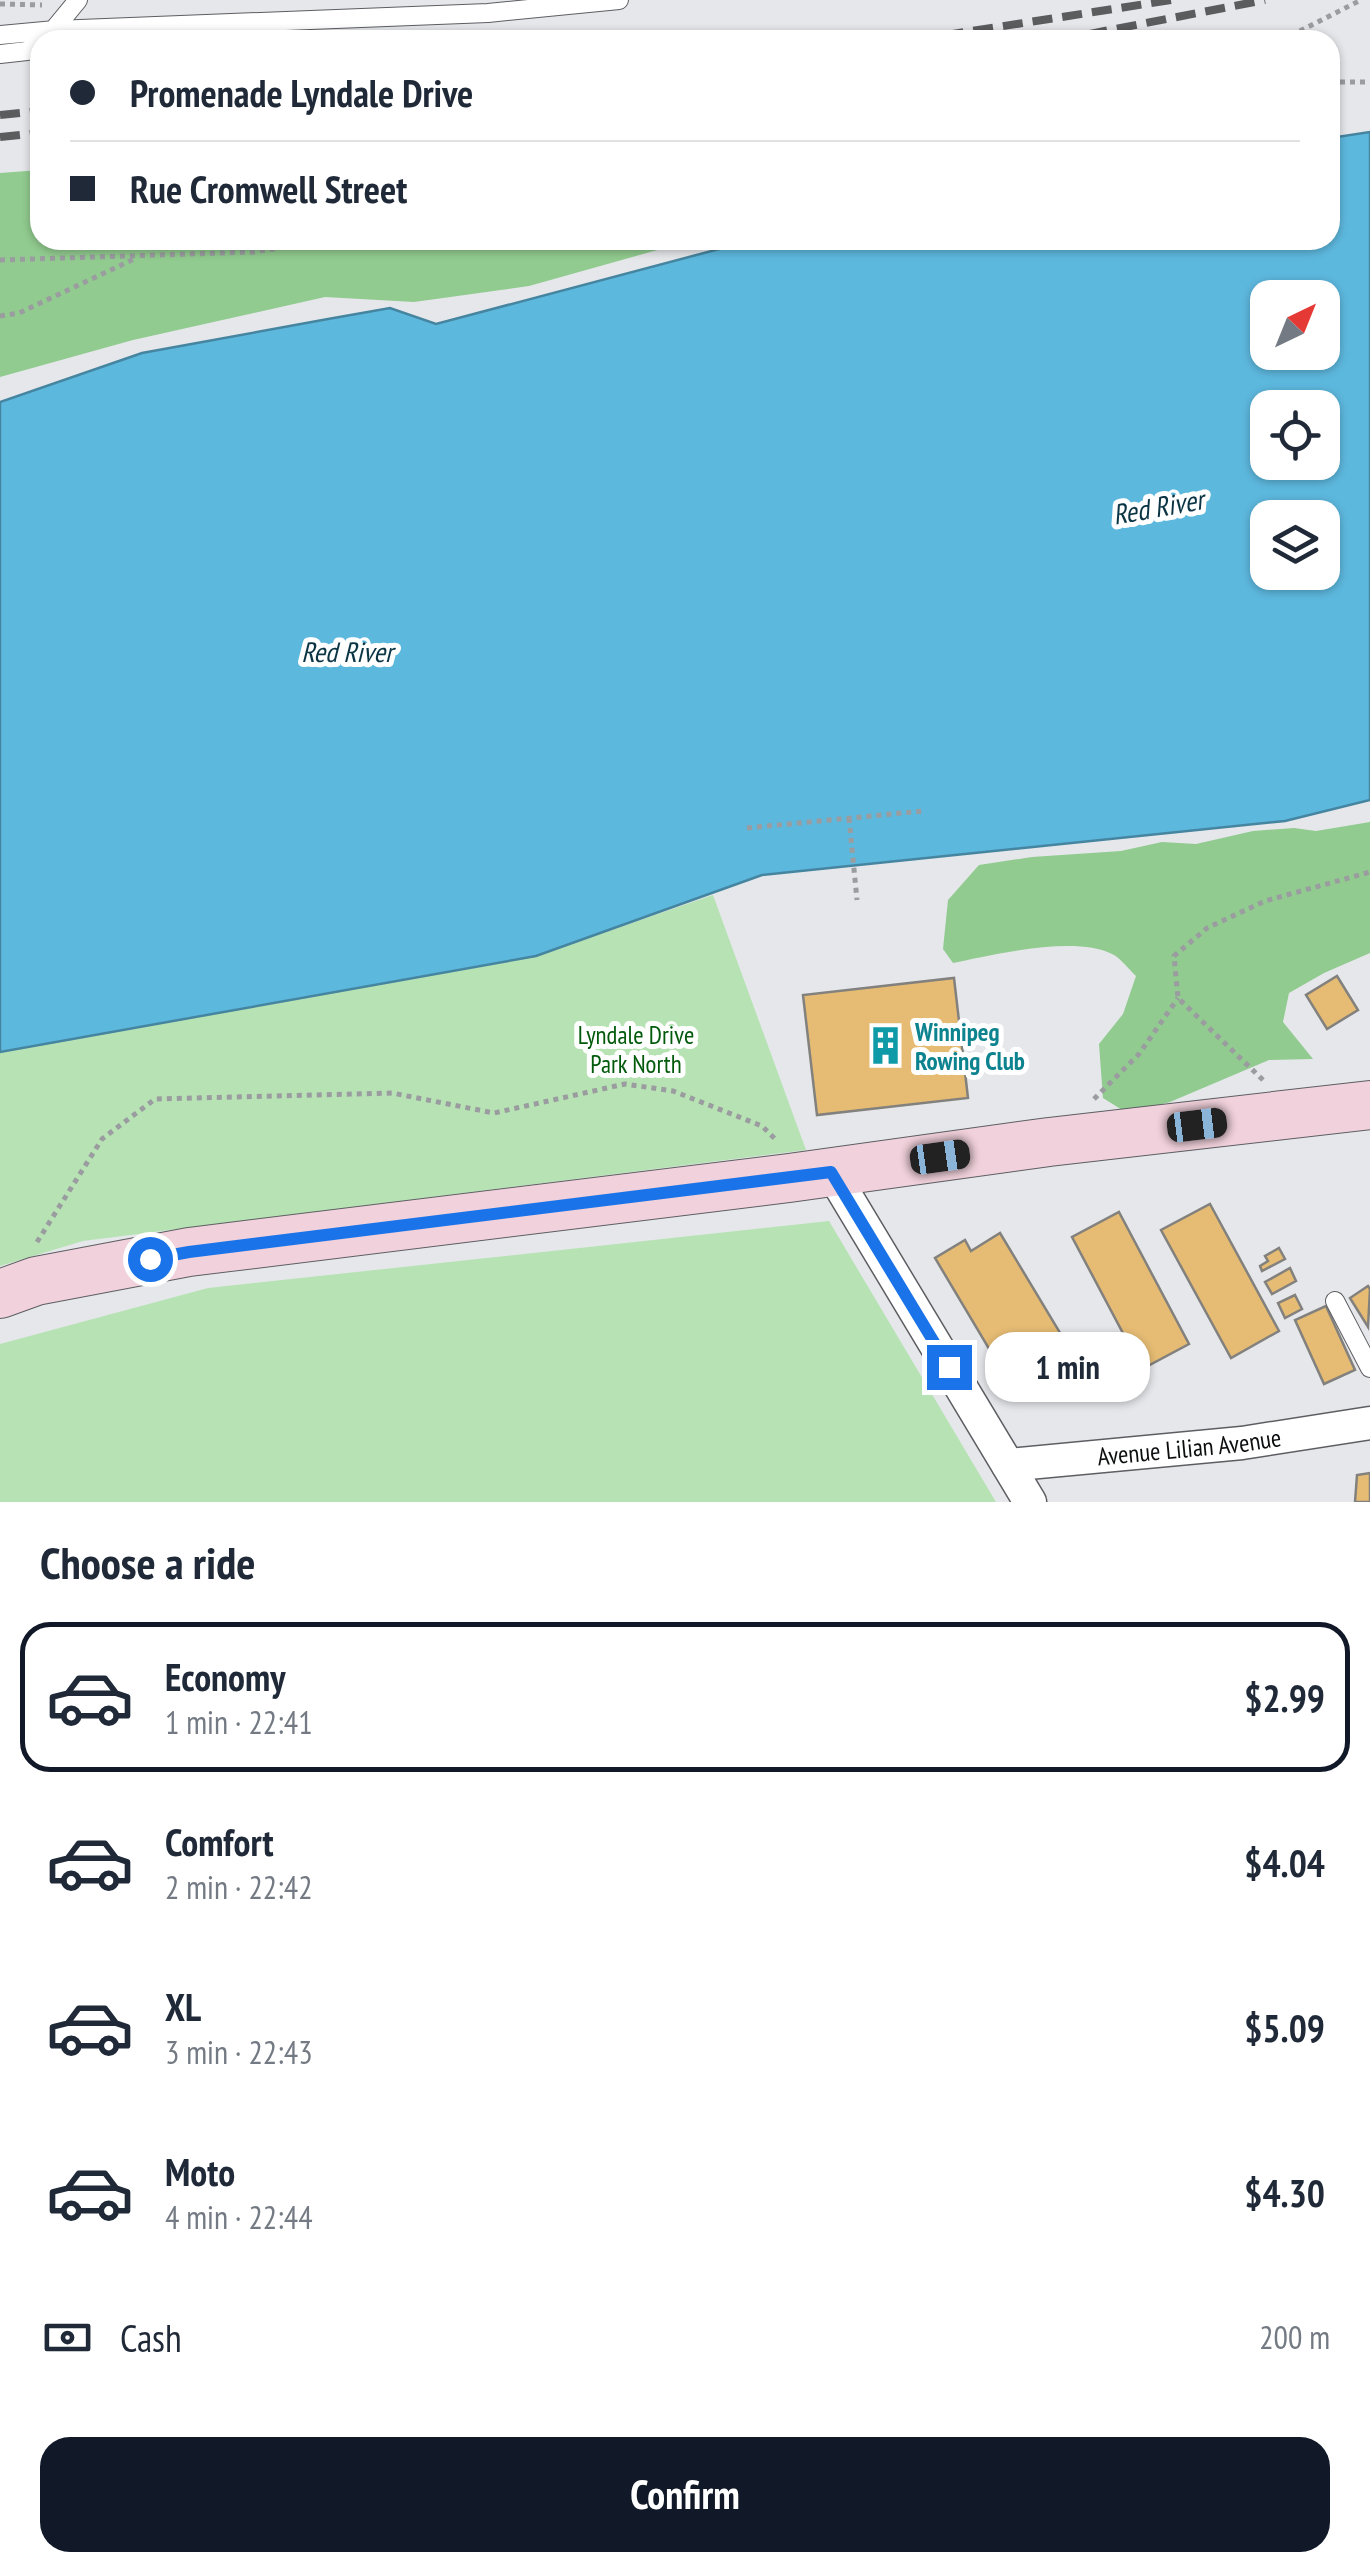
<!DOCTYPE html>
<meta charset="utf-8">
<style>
:root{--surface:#fff;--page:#f6f6f7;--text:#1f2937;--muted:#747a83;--line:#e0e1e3;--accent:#111827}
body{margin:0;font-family:"PT Sans Narrow",sans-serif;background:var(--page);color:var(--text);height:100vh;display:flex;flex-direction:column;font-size:38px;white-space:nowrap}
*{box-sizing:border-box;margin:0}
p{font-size:32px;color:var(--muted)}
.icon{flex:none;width:55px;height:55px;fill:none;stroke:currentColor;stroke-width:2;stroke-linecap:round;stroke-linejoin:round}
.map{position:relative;height:1502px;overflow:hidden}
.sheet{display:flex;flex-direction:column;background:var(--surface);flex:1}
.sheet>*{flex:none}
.banner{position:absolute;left:30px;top:30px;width:1310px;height:220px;border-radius:30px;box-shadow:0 2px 8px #0004;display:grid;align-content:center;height:220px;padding:0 40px;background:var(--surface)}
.needle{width:65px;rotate:43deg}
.buttons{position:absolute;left:1250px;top:280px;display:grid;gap:20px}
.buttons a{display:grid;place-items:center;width:90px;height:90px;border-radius:20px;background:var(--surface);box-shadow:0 2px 8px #0004;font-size:50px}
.end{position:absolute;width:45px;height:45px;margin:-22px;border:12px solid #1a73e8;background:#fff;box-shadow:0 0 0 5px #fff}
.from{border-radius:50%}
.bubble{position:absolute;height:70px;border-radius:30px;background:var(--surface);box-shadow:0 2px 8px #0004;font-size:32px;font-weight:700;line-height:70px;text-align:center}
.car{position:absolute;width:30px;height:60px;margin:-30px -15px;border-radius:12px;box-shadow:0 0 8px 2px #0007;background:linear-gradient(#222 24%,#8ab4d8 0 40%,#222 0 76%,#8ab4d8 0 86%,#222 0)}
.banner b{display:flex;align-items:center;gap:35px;height:95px;font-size:38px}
.banner b+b{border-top:2px solid var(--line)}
.banner i{width:25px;height:25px;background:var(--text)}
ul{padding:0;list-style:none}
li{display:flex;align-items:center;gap:30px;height:150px;margin:0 20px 15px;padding:0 20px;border:5px solid transparent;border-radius:30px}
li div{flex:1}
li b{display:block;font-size:38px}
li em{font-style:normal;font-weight:700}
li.on{border-color:var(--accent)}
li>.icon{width:90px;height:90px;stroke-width:1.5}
h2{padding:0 40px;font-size:45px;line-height:120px}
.pay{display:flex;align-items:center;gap:25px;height:110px;padding:0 40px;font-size:38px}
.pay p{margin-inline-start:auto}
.action{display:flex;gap:20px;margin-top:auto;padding:20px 40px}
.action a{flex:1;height:115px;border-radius:30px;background:var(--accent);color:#fff;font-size:40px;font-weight:700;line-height:115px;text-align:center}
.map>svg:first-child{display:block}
.green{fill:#b7e3b4}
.forest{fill:#91cb8f}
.water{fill:#5db8de;stroke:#4585a0;stroke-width:2.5;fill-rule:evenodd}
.building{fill:#e6bc74;stroke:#83817d;stroke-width:2.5}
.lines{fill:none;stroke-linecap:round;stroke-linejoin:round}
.lane-casing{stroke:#5d5e62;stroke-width:20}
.street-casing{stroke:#5d5e62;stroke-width:35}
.secondary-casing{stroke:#5d5e62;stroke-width:50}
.path{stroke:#9a9c9f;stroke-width:5;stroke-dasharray:5 5;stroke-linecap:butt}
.lane{stroke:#fff;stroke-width:18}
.street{stroke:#fff;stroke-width:32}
.secondary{stroke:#f1d1db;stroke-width:48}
.rail{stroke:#5a5c5e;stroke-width:8;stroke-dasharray:20 10;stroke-linecap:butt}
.route{stroke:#1a73e8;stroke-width:12}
.labels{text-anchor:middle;stroke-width:10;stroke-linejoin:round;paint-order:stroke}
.culture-label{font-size:25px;font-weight:bold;fill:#0d838f;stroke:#fff;text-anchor:start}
.park-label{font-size:25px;fill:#025a0b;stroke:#fff}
.street-label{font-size:25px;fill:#0c0d0e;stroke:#fff}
.water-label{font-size:28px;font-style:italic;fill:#0b3545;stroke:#fff}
</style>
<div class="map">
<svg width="1370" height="1502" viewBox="0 0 1370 1502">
<rect width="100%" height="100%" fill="#e5e7eb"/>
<g class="green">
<path d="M713 895 806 1150 83 1241 0 1266V1052L536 956Z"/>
<path d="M829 1221 996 1502H0V1344L208 1288Z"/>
</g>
<g class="forest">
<path d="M40 170V240H693L529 286 414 302 325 297 133 340 0 377V173Z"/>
<path d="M1370 822V953L1324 973 1289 993 1283 1022 1313 1059 1269 1060 1170 1102 1127 1113 1103 1098 1099 1044 1123 1014 1136 976C1129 970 1121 958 1112 954 1075 935 992 955 953 963L943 949 948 900 979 865 1032 857 1121 851 1162 842 1196 844 1253 831 1294 828 1316 831Z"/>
</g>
<path class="water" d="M1370 132V800L1285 821 762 875 536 956 0 1052V402L142 353 328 319 390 308 436 324 753 240H1330V138ZM1268 298H1322V352H1268ZM1268 408H1322V462H1268ZM1268 518H1322V572H1268Z"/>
<g class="building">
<path d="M1337 976 1358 1010 1327 1029 1306 995Z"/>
<path d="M954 978 968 1098 817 1115 803 995Z"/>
<path d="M1210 1204 1279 1331 1231 1358 1161 1230Z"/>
<path d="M1119 1212 1189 1344 1142 1369 1072 1237Z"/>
<path d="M1000 1233 1080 1366 1054 1381 1010 1384 935 1258 965 1240 971 1251Z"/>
<path d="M1279 1248 1285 1259 1262 1271 1260 1266 1268 1261 1265 1256Z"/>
<path d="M1290 1268 1296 1281 1272 1294 1265 1282Z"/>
<path d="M1368 1286 1370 1289 1368 1327 1350 1298Z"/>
<path d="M1295 1295 1302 1309 1285 1318 1278 1303Z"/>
<path d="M1326 1306 1355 1370 1324 1384 1295 1320Z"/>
<path d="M1370 1473V1502H1355L1357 1475Z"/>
</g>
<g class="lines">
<defs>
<g id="lane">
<path d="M50 34 78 0"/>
<path d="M0 35 55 30 488 13 619 0"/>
<path d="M0 54 27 51 40 41"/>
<path d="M1335 1301 1370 1368"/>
</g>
<g id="street">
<path d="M831 1171 1030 1502"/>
<path id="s1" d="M1008 1465 1242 1443 1370 1423"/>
</g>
<path id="secondary" d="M0 1294 36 1281 189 1252 789 1178 1049 1142 1370 1105"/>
</defs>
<use href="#lane" class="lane-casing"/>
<use href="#street" class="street-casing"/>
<use href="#secondary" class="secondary-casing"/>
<g class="path">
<path d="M0 4 42 5"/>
<path d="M1282 40 1361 0"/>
<path d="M1330 82H1370"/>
<path d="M0 260 254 252 328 240"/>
<path d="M0 316 19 313 134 259"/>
<path d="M849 818 857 900"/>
<path d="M747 828 923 811"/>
<path d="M1263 1080 1178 998 1174 956 1207 928 1265 901 1370 872"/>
<path d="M1094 1099 1139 1054 1178 998"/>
<path d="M37 1242 102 1139 155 1099 392 1093 494 1113 625 1084 673 1091 762 1126 777 1141"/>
</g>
<use href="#lane" class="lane"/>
<use href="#street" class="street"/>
<use href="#secondary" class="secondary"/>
<g class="rail">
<path d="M914 40 1171 0"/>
<path d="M1058 40 1265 0"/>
<path d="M0 115 40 111"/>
<path d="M0 137 40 133"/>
</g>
</g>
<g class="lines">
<path class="route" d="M150 1259 189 1252 831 1172 949 1367"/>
</g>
<defs>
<symbol id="building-bare" viewBox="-9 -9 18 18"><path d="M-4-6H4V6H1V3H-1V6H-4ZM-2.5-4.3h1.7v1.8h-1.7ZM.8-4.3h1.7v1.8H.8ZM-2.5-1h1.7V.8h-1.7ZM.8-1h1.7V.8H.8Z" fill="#0f9aa8" stroke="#fff" stroke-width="2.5" paint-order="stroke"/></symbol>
</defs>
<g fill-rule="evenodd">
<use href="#building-bare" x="858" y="1018" width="55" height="55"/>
</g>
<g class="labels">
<g class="culture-label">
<text x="915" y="1041">Winnipeg<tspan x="915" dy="29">Rowing Club</tspan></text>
</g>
<g class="park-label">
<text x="636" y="1044">Lyndale Drive<tspan x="636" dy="29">Park North</tspan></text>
</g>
<g class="street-label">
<text dy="9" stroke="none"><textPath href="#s1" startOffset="182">Avenue Lilian Avenue</textPath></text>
</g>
<g class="water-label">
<text transform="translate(1158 507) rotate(-10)" y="10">Red River</text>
<text x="347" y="662">Red River</text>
</g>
</g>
</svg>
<div class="buttons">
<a><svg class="needle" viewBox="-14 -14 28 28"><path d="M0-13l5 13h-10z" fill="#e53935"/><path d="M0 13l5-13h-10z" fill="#747a83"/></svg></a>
<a><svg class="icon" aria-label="locate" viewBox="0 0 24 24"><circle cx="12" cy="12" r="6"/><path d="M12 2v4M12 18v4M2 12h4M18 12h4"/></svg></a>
<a><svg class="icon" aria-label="layers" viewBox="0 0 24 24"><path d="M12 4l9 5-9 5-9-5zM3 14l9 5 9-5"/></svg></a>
</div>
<i class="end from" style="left:150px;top:1259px"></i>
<i class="end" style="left:949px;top:1367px"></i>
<div class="bubble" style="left:985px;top:1332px;width:165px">1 min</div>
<i class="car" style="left:1197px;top:1125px;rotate:83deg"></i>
<i class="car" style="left:940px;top:1157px;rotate:82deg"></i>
<div class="banner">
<b><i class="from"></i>Promenade Lyndale Drive</b>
<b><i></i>Rue Cromwell Street</b>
</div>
</div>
<section class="sheet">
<h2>Choose a ride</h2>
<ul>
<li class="on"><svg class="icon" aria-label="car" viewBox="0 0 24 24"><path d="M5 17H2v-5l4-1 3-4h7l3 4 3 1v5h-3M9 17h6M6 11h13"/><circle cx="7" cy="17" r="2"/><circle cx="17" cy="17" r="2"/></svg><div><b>Economy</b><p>1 min · 22:41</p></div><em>$2.99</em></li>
<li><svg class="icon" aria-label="car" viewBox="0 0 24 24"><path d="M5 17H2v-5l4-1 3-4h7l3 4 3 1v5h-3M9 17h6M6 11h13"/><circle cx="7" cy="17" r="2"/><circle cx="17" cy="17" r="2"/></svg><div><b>Comfort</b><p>2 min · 22:42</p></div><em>$4.04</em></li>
<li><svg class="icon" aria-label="car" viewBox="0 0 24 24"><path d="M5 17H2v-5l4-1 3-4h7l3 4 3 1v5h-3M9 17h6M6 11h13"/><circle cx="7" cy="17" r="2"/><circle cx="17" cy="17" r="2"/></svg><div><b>XL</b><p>3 min · 22:43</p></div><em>$5.09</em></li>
<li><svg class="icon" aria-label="car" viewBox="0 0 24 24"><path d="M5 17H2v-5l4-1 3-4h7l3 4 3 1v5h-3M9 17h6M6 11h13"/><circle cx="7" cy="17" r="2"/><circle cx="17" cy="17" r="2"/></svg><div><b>Moto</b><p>4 min · 22:44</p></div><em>$4.30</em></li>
</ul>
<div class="pay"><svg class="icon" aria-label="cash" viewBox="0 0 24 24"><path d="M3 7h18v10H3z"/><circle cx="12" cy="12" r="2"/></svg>Cash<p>200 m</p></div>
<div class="action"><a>Confirm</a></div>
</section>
